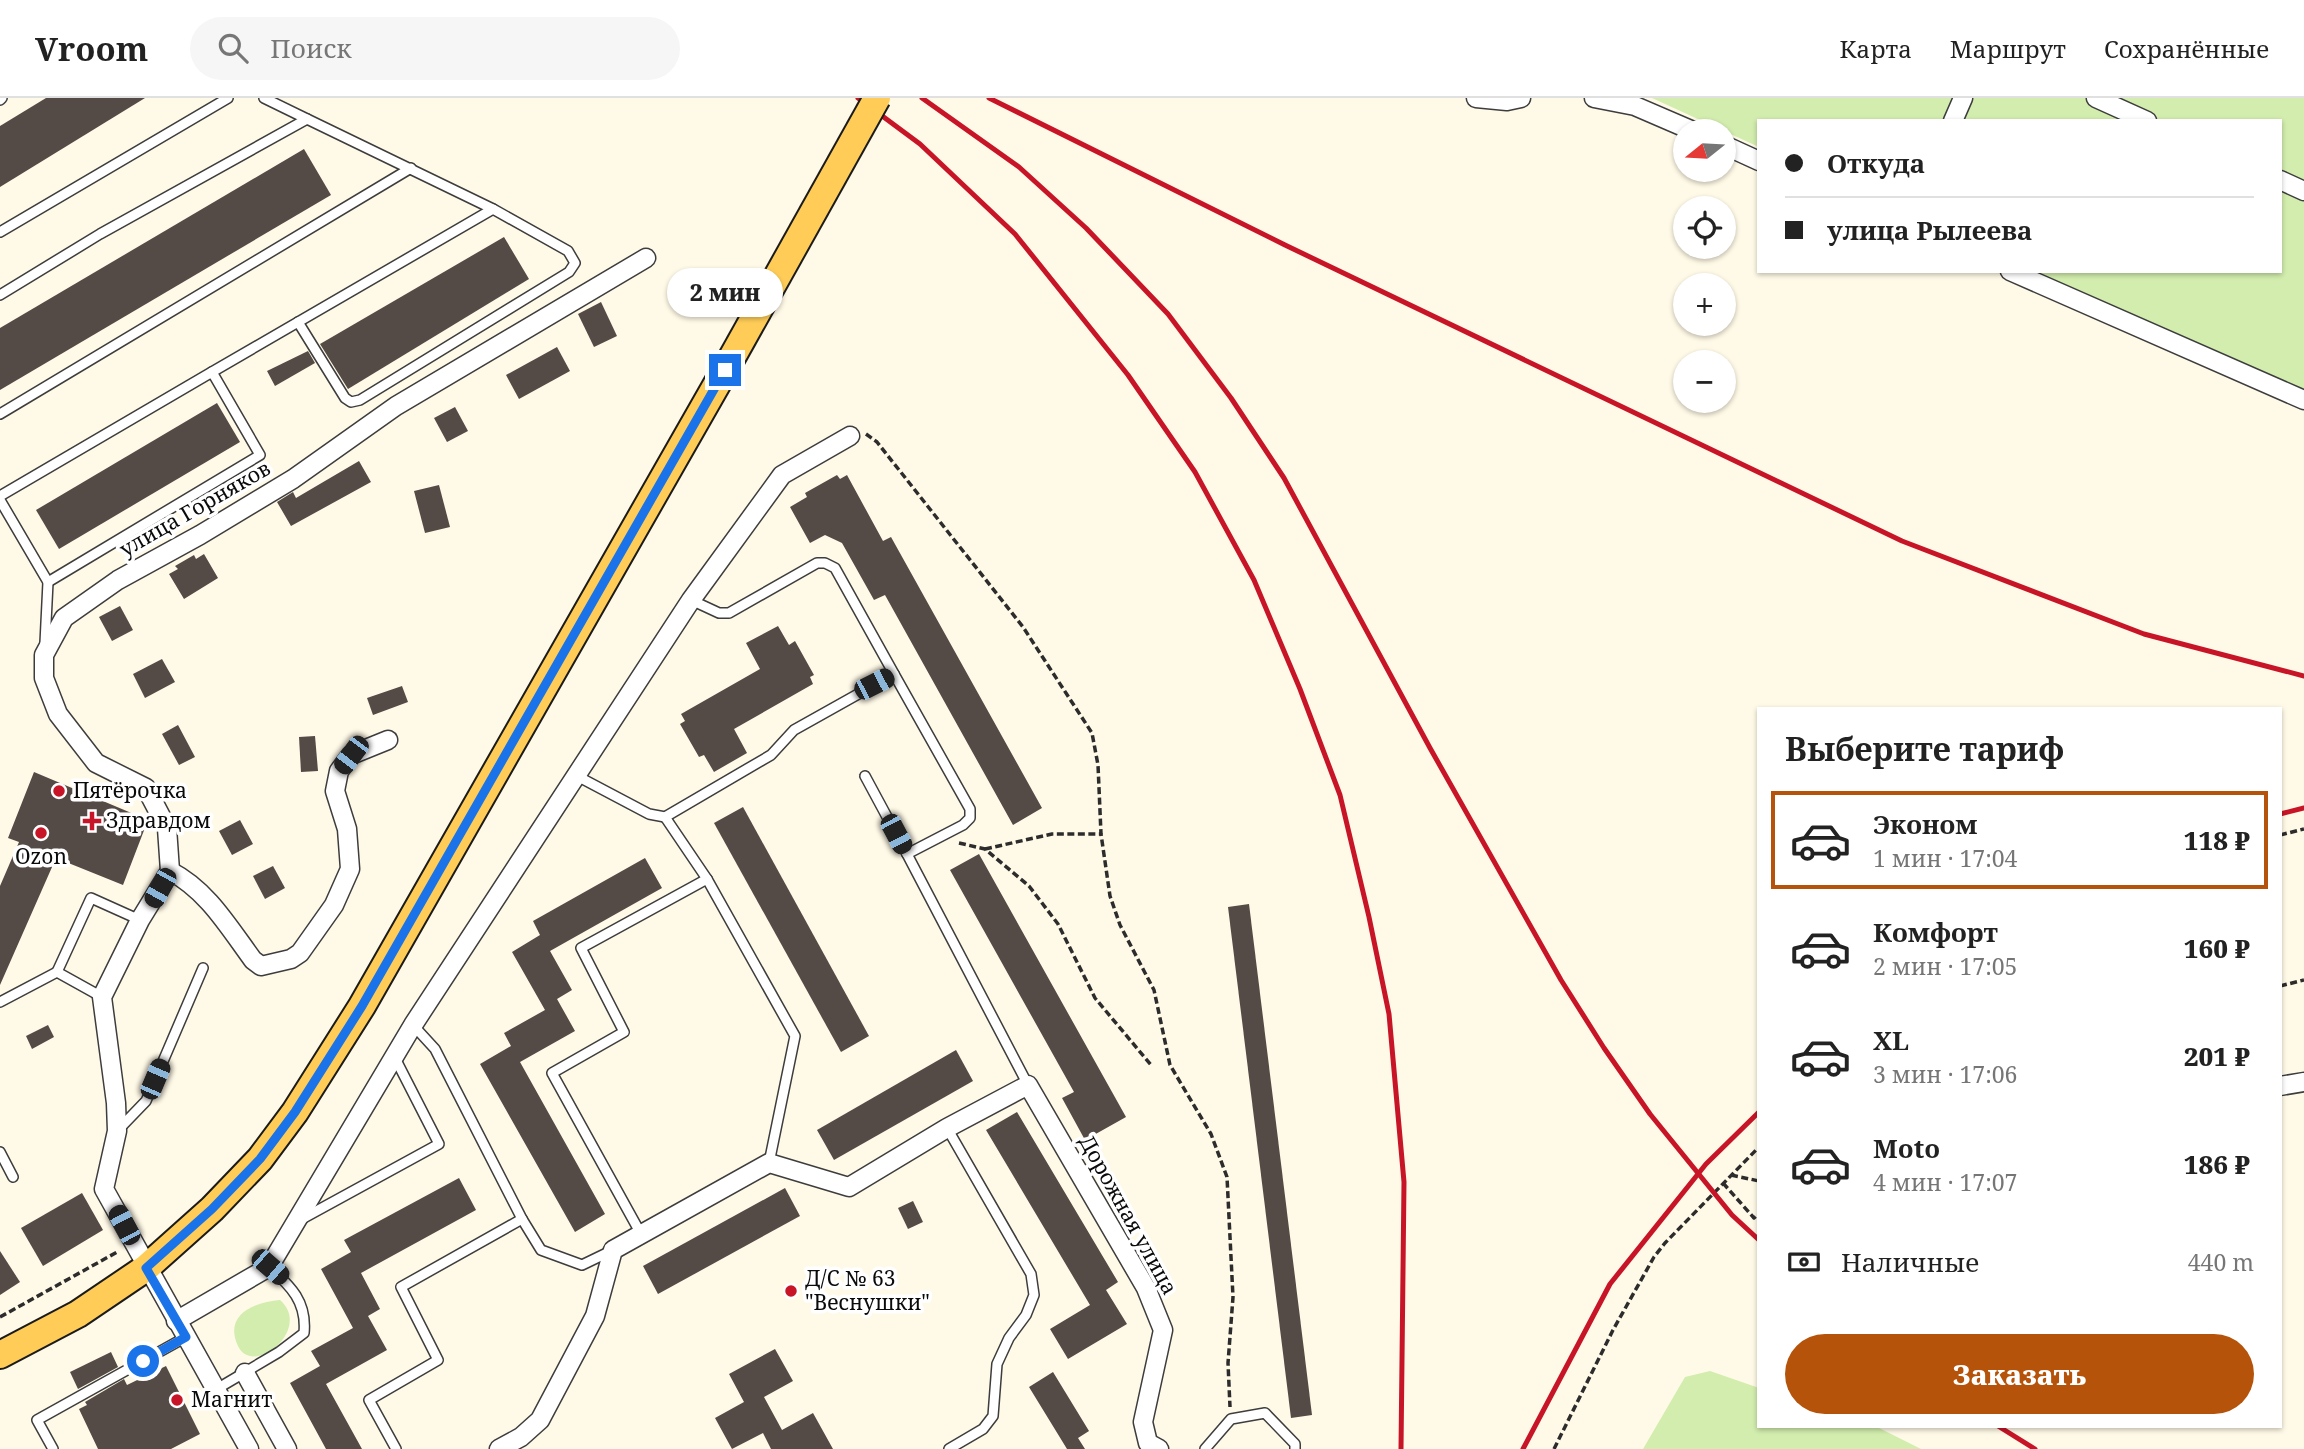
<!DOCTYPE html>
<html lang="ru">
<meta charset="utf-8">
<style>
:root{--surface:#fff;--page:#f6f6f6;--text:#222;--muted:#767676;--line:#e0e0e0;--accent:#b45309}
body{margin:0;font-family:"Noto Serif",serif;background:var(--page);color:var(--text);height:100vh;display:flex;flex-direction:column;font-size:26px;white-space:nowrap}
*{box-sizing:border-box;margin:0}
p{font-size:23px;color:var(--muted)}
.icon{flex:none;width:38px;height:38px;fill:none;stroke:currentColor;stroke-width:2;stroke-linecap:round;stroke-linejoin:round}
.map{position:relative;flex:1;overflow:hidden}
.drawer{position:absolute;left:1757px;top:609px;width:525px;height:721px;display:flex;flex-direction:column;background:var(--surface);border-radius:0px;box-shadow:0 2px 5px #0004}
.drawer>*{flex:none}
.banner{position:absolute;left:1757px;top:21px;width:525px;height:154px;border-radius:0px;box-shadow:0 2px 5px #0004;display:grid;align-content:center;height:154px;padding:0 28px;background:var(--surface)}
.needle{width:46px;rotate:252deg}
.fabs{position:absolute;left:1673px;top:21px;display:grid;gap:14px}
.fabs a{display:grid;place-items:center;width:63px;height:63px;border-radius:50%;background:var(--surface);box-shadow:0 2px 5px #0004;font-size:35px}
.end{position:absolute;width:32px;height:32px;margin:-16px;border:9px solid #1a73e8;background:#fff;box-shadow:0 0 0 4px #fff}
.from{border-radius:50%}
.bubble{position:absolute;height:49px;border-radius:24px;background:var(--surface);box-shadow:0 2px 5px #0004;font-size:23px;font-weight:800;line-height:49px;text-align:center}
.car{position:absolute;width:21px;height:42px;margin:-21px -10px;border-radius:9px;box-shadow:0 0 5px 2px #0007;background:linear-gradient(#222 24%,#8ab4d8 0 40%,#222 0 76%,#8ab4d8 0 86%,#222 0)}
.banner b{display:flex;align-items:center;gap:24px;height:66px;font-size:26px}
.banner b+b{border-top:2px solid var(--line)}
.banner i{width:18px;height:18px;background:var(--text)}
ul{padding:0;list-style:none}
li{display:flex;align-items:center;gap:21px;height:98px;margin:0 14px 10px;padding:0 14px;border:4px solid transparent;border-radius:0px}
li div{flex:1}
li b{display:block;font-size:26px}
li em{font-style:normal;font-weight:800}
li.current{border-color:var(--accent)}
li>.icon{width:63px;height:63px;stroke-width:1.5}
h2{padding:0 28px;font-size:32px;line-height:84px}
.pay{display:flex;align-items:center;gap:18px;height:77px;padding:0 28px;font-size:26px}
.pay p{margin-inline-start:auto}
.primary-button{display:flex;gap:14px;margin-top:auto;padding:14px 28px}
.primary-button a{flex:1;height:80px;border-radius:42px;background:var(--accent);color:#fff;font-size:28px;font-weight:800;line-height:80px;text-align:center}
header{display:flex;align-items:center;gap:42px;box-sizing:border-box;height:98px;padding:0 35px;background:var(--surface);border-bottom:2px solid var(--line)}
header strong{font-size:33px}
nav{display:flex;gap:38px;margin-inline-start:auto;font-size:24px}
.search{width:490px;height:63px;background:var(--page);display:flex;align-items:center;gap:18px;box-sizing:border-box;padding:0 24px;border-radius:38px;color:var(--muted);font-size:26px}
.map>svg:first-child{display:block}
.green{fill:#d2edad}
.building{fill:#544a46}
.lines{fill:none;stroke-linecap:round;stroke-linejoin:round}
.lane-casing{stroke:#3d3d3d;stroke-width:12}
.street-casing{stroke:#3d3d3d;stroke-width:21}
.primary-casing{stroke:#1b1b1b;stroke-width:30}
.path{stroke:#2c2c2c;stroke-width:3.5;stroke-dasharray:7 3.5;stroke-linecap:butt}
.lane{stroke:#fff;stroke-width:9}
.street{stroke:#fff;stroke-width:18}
.primary{stroke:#ffcd57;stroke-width:26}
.rail{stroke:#c71527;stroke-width:5}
.primary-bridge-casing{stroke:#1b1b1b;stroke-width:30;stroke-linecap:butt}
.primary-bridge{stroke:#ffcd57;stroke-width:26}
.route{stroke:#1a73e8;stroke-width:9}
.poi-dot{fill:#c71527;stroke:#fff;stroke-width:2.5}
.labels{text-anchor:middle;stroke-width:7;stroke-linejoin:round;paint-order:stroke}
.street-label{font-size:21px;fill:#0a0a0a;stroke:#fff}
.poi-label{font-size:21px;fill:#0a0a0a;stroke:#fff;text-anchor:start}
</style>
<header>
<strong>Vroom</strong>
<div class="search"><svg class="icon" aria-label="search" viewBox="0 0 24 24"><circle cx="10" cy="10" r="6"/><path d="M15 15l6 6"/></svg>Поиск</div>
<nav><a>Карта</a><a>Маршрут</a><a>Сохранённые</a></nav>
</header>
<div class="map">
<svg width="2304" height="1351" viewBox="0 0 2304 1351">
<rect width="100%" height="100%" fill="#fff9e7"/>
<g class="green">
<path d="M1652 0H2304V296L2034 173H2280V23H1759V49Z"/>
<path d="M280 1202C313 1231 253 1280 238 1248 223 1216 255 1204 280 1202Z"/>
<path d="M1710 1273 1759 1290V1328H1875L1921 1351H1643L1685 1279Z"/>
</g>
<g class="building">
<path d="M46 0H145L0 89V28Z"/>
<path d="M304 51 331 97 0 292V230Z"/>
<path d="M504 139 529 181 348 291 320 246Z"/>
<path d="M601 204 617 238 594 249 578 216Z"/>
<path d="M557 249 570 273 519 301 506 277Z"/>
<path d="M308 253 315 265 275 288 267 273Z"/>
<path d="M217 305 240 344 59 451 36 412Z"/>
<path d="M455 309 468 333 447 344 434 320Z"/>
<path d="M359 363 371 384 291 428 277 404 293 394 296 400Z"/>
<path d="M837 377 840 381 847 377 883 443 891 439 1042 710 1013 727 885 497 874 502 842 445 825 437 810 445 790 409 807 399 805 395Z"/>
<path d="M439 387 450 429 425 435 414 393Z"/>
<path d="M204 456 218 480 184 501 169 476 178 471 175 468 194 457 196 461Z"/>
<path d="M120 508 133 532 112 543 99 519Z"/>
<path d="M778 528 789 547 795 543 814 577 810 579 813 586 734 631 747 655 714 674 704 657 699 659 680 626 685 623 681 616 760 571 746 545Z"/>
<path d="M162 561 175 584 145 600 133 576Z"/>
<path d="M402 588 408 604 373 617 367 600Z"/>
<path d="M178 627 195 659 179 667 162 636Z"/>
<path d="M315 638 318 673 301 674 299 639Z"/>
<path d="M34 674 148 722 123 787 56 760 0 887V788L19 744 8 740Z"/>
<path d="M743 709 869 938 841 954 714 725Z"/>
<path d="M240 722 253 746 232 757 219 733Z"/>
<path d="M979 756 1126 1019 1085 1042 1062 1000 1074 994 950 772Z"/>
<path d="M645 760 662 790 550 853 572 892 557 901 575 933 520 964 605 1116 575 1134 480 966 511 948 504 935 545 912 512 854 540 837 533 823Z"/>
<path d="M273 768 285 790 265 801 253 778Z"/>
<path d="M1249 806 1312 1317 1291 1320 1228 809Z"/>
<path d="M48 927 54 939 32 951 26 938Z"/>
<path d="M956 952 973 983 834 1062 817 1032Z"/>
<path d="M1017 1014 1118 1184 1106 1192 1127 1226 1068 1261 1050 1231 1090 1207 986 1032Z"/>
<path d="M459 1080 476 1112 361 1175 380 1211 368 1218 387 1252 326 1286 362 1351H326L290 1285 320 1268 311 1253 353 1230 321 1171 351 1154 344 1142Z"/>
<path d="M785 1090 800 1118 658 1196 643 1168Z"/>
<path d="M82 1095 103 1132 43 1168 21 1130Z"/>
<path d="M913 1103 923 1124 908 1131 898 1110Z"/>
<path d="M0 1153 20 1184 0 1197Z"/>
<path d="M775 1251 793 1283 764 1299 782 1332 813 1315 833 1351H771L763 1335 732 1351 715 1320 744 1304 729 1276Z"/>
<path d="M111 1254 118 1269 78 1291 70 1274Z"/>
<path d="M166 1268 200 1336 171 1351H98L79 1311 87 1307 85 1304 124 1281 127 1287Z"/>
<path d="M1053 1274 1089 1333 1078 1340 1085 1351H1067L1029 1289Z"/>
</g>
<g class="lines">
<defs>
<g id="lane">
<path d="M264 0 307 21"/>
<path d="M0 2 2 0"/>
<path d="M0 134 228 0"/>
<path d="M0 197 100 136 307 21 493 111 568 153 575 165 569 174 360 302 351 304 345 300 298 224"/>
<path d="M212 274 493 111"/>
<path d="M0 316 411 70"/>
<path d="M0 398 212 274 260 357 48 484"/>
<path d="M0 402 48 484 45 545"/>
<path d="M894 576 970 711V720L963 727 907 756 1028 987"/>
<path d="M577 678 649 716 665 719 771 657 794 632 894 576 835 470 825 465H817L729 515H719L691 502"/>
<path d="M865 678 907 756"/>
<path d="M665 719 707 781 795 938 769 1065"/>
<path d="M57 874 91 800 140 822"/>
<path d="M0 904 57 874 102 899"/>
<path d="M947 1030 1031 1176 1034 1197 1026 1217 1009 1240 997 1266 993 1318 983 1331 949 1351"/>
<path d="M118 1032 146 1003 203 870"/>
<path d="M0 1054 13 1079"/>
<path d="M522 1121 541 1152 582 1167 611 1153"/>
<path d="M300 1122 439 1046 395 960"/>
<path d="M641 1136 552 975 624 934 581 850 707 781"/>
<path d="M215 1292 279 1254 304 1235C307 1204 291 1188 269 1169"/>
<path d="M53 1351 37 1322 186 1239"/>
<path d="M396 1351 369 1302 438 1262 401 1189 522 1121 435 951 413 927"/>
<path d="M1205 1351 1231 1321 1265 1315 1295 1346V1351"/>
</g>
<g id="street">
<path d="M1476 0 1507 3 1521 0"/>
<path d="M1594 0 1635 8 1693 33"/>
<path d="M2096 0 2147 23"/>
<path d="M1953 23 1963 0"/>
<path d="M1724 47 1759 63"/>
<path d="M2280 82 2304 93"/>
<path d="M2010 173 2304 302"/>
<path d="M170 773C207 792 228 828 253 862L261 868 291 861 300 855 334 807 350 771 347 731 335 693 339 673 351 657 388 642"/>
<path d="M2280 988 2304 984"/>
<path d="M176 1223 269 1169 413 927 691 502 782 377 850 338"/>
<path d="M245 1275 287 1351"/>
<path d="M249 1351 104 1091 117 1033 116 1005 102 899 140 822 170 773 167 730 146 690 96 665 58 616 44 580V557L64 520 118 482 200 437 293 381 396 308 646 160"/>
<path d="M499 1351 521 1339 540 1322 595 1218 613 1152 769 1065 849 1089 947 1030 1028 987 1146 1190 1163 1232 1143 1324 1148 1345 1159 1351"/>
</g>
<path id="primary" d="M0 1257 78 1216 146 1170 212 1111 260 1061 295 1014 362 908 725 272"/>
</defs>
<use href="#lane" class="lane-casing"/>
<use href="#street" class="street-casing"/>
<use href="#primary" class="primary-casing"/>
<g class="path">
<path d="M866 336 877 344 1023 529 1092 635 1098 667 1101 736 1110 798 1120 827 1154 892 1170 967 1211 1036 1227 1079 1233 1199 1228 1265 1230 1309"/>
<path d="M2280 737 2304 731"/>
<path d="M959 745 985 751 1029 788 1058 826 1095 900 1151 967"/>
<path d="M985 751 1052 736H1101"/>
<path d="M2280 888 2304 882"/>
<path d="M1731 1077 1759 1083"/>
<path d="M1723 1085 1754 1120 1759 1115"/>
<path d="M0 1219 119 1153"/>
<path d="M1554 1351 1613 1232 1654 1159 1665 1145 1759 1049"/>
</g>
<use href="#lane" class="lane"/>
<use href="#street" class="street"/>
<use href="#primary" class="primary"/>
<g class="rail">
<path d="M858 0 920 46 1015 136 1128 277 1195 374 1254 482 1300 591 1340 697 1369 819 1389 916 1404 1084 1401 1351"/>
<path d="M922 0 1019 69 1086 130 1168 216 1231 300 1284 380 1430 650 1561 882 1604 950 1650 1016 1732 1117 1759 1142"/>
<path d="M989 0 1285 147 1902 443 2144 536 2304 578"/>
<path d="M2280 716 2304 710"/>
<path d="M1998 1328 2035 1351"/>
<path d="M1523 1351 1610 1186 1706 1066 1759 1014"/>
</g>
<defs>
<path id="primary-bridge" d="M725 272 877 0"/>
</defs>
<use href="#primary-bridge" class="primary-bridge-casing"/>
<use href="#primary-bridge" class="primary-bridge"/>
</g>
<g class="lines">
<path class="route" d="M143 1263 186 1239 146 1170 212 1111 260 1061 295 1014 362 908 725 272"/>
</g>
<g class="poi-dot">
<circle cx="59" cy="693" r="7"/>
<path d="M88.5 712.5h7v7h7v7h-7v7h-7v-7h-7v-7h7z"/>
<circle cx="41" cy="735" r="7"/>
<circle cx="791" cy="1193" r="7"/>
<circle cx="177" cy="1302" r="7"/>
</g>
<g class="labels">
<g class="street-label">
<text transform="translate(195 411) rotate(-30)" y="7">улица Горняков</text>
<text transform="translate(1128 1117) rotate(61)" y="7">Дорожная улица</text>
</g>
<g class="poi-label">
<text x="73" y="700">Пятёрочка</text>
<text x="106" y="730">Здравдом</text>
<text x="41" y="766" text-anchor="middle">Ozon</text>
<text x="805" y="1188">Д/С № 63<tspan x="805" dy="24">"Веснушки"</tspan></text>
<text x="191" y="1309">Магнит</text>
</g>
</g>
</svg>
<div class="fabs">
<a><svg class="needle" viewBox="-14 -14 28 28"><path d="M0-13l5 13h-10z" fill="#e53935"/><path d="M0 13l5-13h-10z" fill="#767676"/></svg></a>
<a><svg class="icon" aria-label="locate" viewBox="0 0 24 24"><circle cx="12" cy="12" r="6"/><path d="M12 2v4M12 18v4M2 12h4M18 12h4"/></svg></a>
<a>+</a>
<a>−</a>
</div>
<i class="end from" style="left:143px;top:1263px"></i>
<i class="end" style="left:725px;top:272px"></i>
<div class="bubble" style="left:667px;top:170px;width:116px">2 мин</div>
<i class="car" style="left:874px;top:586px;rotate:63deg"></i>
<i class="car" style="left:351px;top:657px;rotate:217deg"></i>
<i class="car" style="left:896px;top:736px;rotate:152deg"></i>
<i class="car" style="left:160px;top:790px;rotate:209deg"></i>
<i class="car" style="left:155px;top:981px;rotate:23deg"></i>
<i class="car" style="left:124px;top:1127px;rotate:332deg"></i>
<i class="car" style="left:270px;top:1169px;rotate:131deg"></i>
<div class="banner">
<b><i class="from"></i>Откуда</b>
<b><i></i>улица Рылеева</b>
</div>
<section class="drawer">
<h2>Выберите тариф</h2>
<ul>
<li class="current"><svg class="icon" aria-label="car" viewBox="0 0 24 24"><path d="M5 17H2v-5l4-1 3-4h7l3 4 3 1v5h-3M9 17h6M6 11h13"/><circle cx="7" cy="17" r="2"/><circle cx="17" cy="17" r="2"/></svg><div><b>Эконом</b><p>1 мин · 17:04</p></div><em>118 ₽</em></li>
<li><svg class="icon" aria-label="car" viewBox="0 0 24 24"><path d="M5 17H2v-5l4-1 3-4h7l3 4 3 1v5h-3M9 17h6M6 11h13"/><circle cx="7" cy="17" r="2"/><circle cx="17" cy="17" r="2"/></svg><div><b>Комфорт</b><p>2 мин · 17:05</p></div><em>160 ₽</em></li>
<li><svg class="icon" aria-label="car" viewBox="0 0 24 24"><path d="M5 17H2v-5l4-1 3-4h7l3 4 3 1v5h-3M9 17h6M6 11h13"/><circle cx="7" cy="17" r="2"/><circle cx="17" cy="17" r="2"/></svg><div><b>XL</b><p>3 мин · 17:06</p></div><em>201 ₽</em></li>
<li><svg class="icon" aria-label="car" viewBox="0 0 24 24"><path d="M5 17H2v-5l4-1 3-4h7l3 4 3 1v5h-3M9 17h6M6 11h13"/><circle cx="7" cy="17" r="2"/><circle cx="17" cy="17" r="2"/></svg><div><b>Moto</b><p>4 мин · 17:07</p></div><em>186 ₽</em></li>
</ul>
<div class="pay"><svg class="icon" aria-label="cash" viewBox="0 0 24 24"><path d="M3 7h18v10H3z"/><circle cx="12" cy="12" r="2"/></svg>Наличные<p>440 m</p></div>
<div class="primary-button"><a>Заказать</a></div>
</section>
</div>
